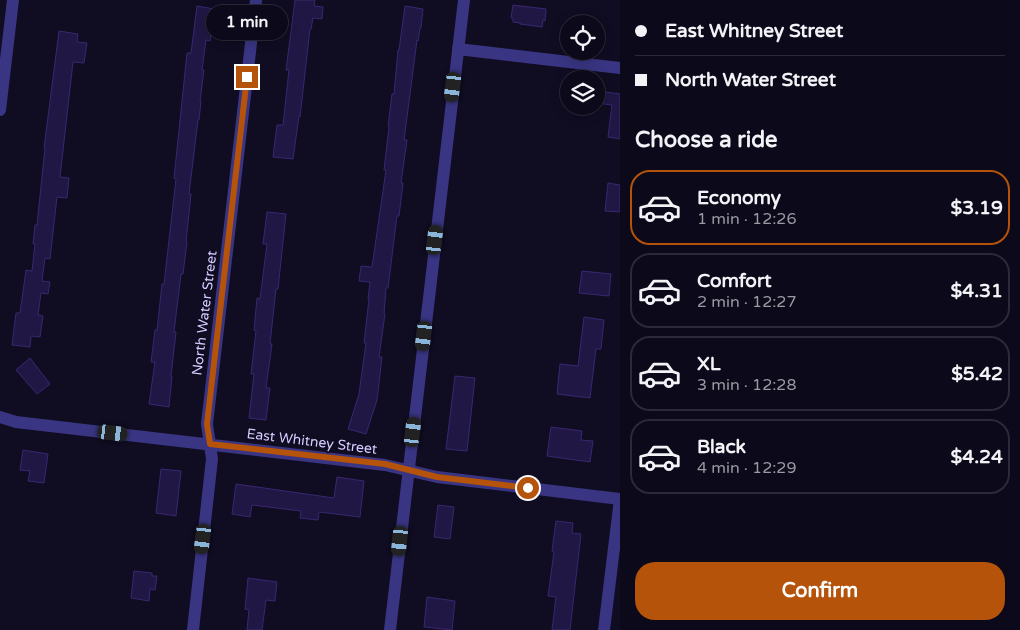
<!DOCTYPE html>
<meta charset="utf-8">
<style>
:root{--surface:#0c091a;--page:#1a1727;--text:#f1f3f6;--muted:#9a9aa2;--line:#2c2a39;--accent:#b45309}
body{margin:0;font-family:"Varela Round",sans-serif;background:var(--page);color:var(--text);height:100vh;display:flex;flex-direction:column;font-size:19px;white-space:nowrap}
*{box-sizing:border-box;margin:0}
p{font-size:16px;color:var(--muted)}
.icon{flex:none;width:28px;height:28px;fill:none;stroke:currentColor;stroke-width:2;stroke-linecap:round;stroke-linejoin:round}
.map{position:relative;flex:1;overflow:hidden}
.drawer{display:flex;flex-direction:column;background:var(--surface);width:400px}
.drawer>*{flex:none}
.guide{display:grid;align-content:center;height:110px;padding:0 15px;background:var(--surface)}
.buttons{position:absolute;left:560px;top:15px;display:grid;gap:10px}
.buttons a{display:grid;place-items:center;width:45px;height:45px;border-radius:50%;background:var(--surface);box-shadow:0 2px 12px #0003,0 0 0 1px var(--line);font-size:25px}
.end{position:absolute;width:22px;height:22px;margin:-11px;border:6px solid #b45309;background:#fff;box-shadow:0 0 0 2px #fff}
.from{border-radius:50%}
.bubble{position:absolute;height:35px;border-radius:18px;background:var(--surface);box-shadow:0 2px 12px #0003,0 0 0 1px var(--line);font-size:16px;font-weight:700;line-height:35px;text-align:center}
.car{position:absolute;width:15px;height:30px;margin:-15px -8px;border-radius:6px;box-shadow:0 0 4px 1px #0007;background:linear-gradient(#222 24%,#8ab4d8 0 40%,#222 0 76%,#8ab4d8 0 86%,#222 0)}
.guide b{display:flex;align-items:center;gap:18px;height:48px;font-size:19px}
.guide b+b{border-top:1px solid var(--line)}
.guide i{width:12px;height:12px;background:var(--text)}
ul{padding:0;list-style:none}
li{display:flex;align-items:center;gap:15px;height:75px;margin:0 10px 8px;padding:0 5px;border:2px solid var(--line);border-radius:20px}
li div{flex:1}
li b{display:block;font-size:19px}
li em{font-style:normal;font-weight:700}
li.on{border-color:var(--accent)}
li>.icon{width:45px;height:45px;stroke-width:1.5}
h2{padding:0 15px;font-size:22px;line-height:60px}
.action{display:flex;gap:10px;margin-top:auto;padding:10px 15px}
.action a{flex:1;height:58px;border-radius:20px;background:var(--accent);color:#fff;font-size:20px;font-weight:700;line-height:58px;text-align:center}
main{display:flex;flex:1;min-height:0}
.map>svg:first-child{display:block}
.building{fill:#211744;stroke:#382871}
.lines{fill:none;stroke-linecap:round;stroke-linejoin:round}
.minor{stroke:#393583;stroke-width:12}
.route{stroke:#b45309;stroke-width:6}
.labels{text-anchor:middle;stroke-width:4;stroke-linejoin:round;paint-order:stroke}
.street-label{font-size:14px;fill:#d4cdff;stroke:#100c22}
</style>
<main>
<div class="map">
<svg width="620" height="630" viewBox="0 0 620 630">
<rect width="100%" height="100%" fill="#100c22"/>
<g class="building">
<path d="M295 0H315L314 6 323 7 322 19 313 18 311 29H310L300 117 299 116 293 159 273 157 277 125H283L289 70H286Z"/>
<path d="M513 5 546 9 545 21 543 20 542 27 520 24V23L513 22V18H511Z"/>
<path d="M197 6 214 9 210 41 206 40 202 70H204L200 101H201L199 120H198L189 194H191L186 242H187L183 274H181L174 332H176L171 376H172L169 407 149 404 155 362H151L155 330H157L162 284H164L176 179 174 178 187 53H191Z"/>
<path d="M405 6 423 9 421 28H420L418 41 417 40 404 140H407L401 183H403L399 216H397L388 288H386L384 314H385L379 357H382L377 400 366 434 348 429 359 394 366 343H364L369 299H368L370 282 359 281 361 266 372 267 386 170H384L389 127 388 126 392 94H394L398 50H399Z"/>
<path d="M59 31 78 34 77 42 87 43 84 63 73 62 60 177 69 178 67 198 57 197 50 259 45 258 42 281 50 282 48 294 41 293 38 315 43 316 40 337 31 336 30 347 12 345 16 313H20L26 270 32 271 35 244H33L35 225H37L45 148H44Z"/>
<path d="M598 91 620 94V139L608 137 612 105 596 103Z"/>
<path d="M608 183 620 185V212L605 211Z"/>
<path d="M267 212 286 214 278 289H276L270 344H272L266 388H270L266 420 249 418 254 374H251L256 331 254 330 257 298 260 299 267 244H263Z"/>
<path d="M582 271 611 274 609 296 579 293Z"/>
<path d="M584 317 604 320 601 349H596L590 398 557 394 560 364 578 366Z"/>
<path d="M30 358 50 384 37 394 16 370Z"/>
<path d="M455 376 475 378 467 451 446 449Z"/>
<path d="M551 427 582 431 581 440 593 441 590 462 547 456Z"/>
<path d="M23 450 48 454 44 483 28 481 30 471 20 470Z"/>
<path d="M161 469 181 471 176 516 156 513Z"/>
<path d="M337 477 364 481 360 517 319 512 318 520 300 518 301 511 252 505 250 517 232 514 236 484 334 498Z"/>
<path d="M438 505 454 507 450 539 434 537Z"/>
<path d="M556 521 573 523 572 533 581 534 570 630H552L556 597 548 596 554 552 552 551Z"/>
<path d="M134 571 152 573V576H157L155 590 150 589 149 601 131 598Z"/>
<path d="M248 578 277 582 275 601 266 600 262 630H247L249 610 245 609Z"/>
<path d="M427 597 455 601 452 630 424 627Z"/>
</g>
<g class="lines">
<g class="minor">
<path d="M458 49 620 68"/>
<path d="M0 110 13 0"/>
<path d="M0 417 16 422 385 465 437 477 620 499"/>
<path d="M193 630 212 459 207 424 256 0"/>
<path d="M390 630 464 0"/>
<path d="M604 630 620 499"/>
</g>
</g>
<g class="lines">
<path class="route" d="M247 77 207 424 210 444 385 464 437 477 528 488"/>
</g>
<g class="labels">
<g class="street-label">
<text transform="translate(204 313) rotate(-83)" y="5">North Water Street</text>
<text transform="translate(312 441) rotate(7)" y="5">East Whitney Street</text>
</g>
</g>
</svg>
<div class="buttons">
<a><svg class="icon" aria-label="locate" viewBox="0 0 24 24"><circle cx="12" cy="12" r="6"/><path d="M12 2v4M12 18v4M2 12h4M18 12h4"/></svg></a>
<a><svg class="icon" aria-label="layers" viewBox="0 0 24 24"><path d="M12 4l9 5-9 5-9-5zM3 14l9 5 9-5"/></svg></a>
</div>
<i class="end from" style="left:528px;top:488px"></i>
<i class="end" style="left:247px;top:77px"></i>
<div class="bubble" style="left:206px;top:5px;width:82px">1 min</div>
<i class="car" style="left:453px;top:87px;rotate:187deg"></i>
<i class="car" style="left:435px;top:240px;rotate:7deg"></i>
<i class="car" style="left:424px;top:336px;rotate:187deg"></i>
<i class="car" style="left:413px;top:432px;rotate:7deg"></i>
<i class="car" style="left:113px;top:433px;rotate:97deg"></i>
<i class="car" style="left:203px;top:539px;rotate:187deg"></i>
<i class="car" style="left:400px;top:541px;rotate:186deg"></i>
</div>
<section class="drawer">
<div class="guide">
<b><i class="from"></i>East Whitney Street</b>
<b><i></i>North Water Street</b>
</div>
<h2>Choose a ride</h2>
<ul>
<li class="on"><svg class="icon" aria-label="car" viewBox="0 0 24 24"><path d="M5 17H2v-5l4-1 3-4h7l3 4 3 1v5h-3M9 17h6M6 11h13"/><circle cx="7" cy="17" r="2"/><circle cx="17" cy="17" r="2"/></svg><div><b>Economy</b><p>1 min · 12:26</p></div><em>$3.19</em></li>
<li><svg class="icon" aria-label="car" viewBox="0 0 24 24"><path d="M5 17H2v-5l4-1 3-4h7l3 4 3 1v5h-3M9 17h6M6 11h13"/><circle cx="7" cy="17" r="2"/><circle cx="17" cy="17" r="2"/></svg><div><b>Comfort</b><p>2 min · 12:27</p></div><em>$4.31</em></li>
<li><svg class="icon" aria-label="car" viewBox="0 0 24 24"><path d="M5 17H2v-5l4-1 3-4h7l3 4 3 1v5h-3M9 17h6M6 11h13"/><circle cx="7" cy="17" r="2"/><circle cx="17" cy="17" r="2"/></svg><div><b>XL</b><p>3 min · 12:28</p></div><em>$5.42</em></li>
<li><svg class="icon" aria-label="car" viewBox="0 0 24 24"><path d="M5 17H2v-5l4-1 3-4h7l3 4 3 1v5h-3M9 17h6M6 11h13"/><circle cx="7" cy="17" r="2"/><circle cx="17" cy="17" r="2"/></svg><div><b>Black</b><p>4 min · 12:29</p></div><em>$4.24</em></li>
</ul>
<div class="action"><a>Confirm</a></div>
</section>
</main>
